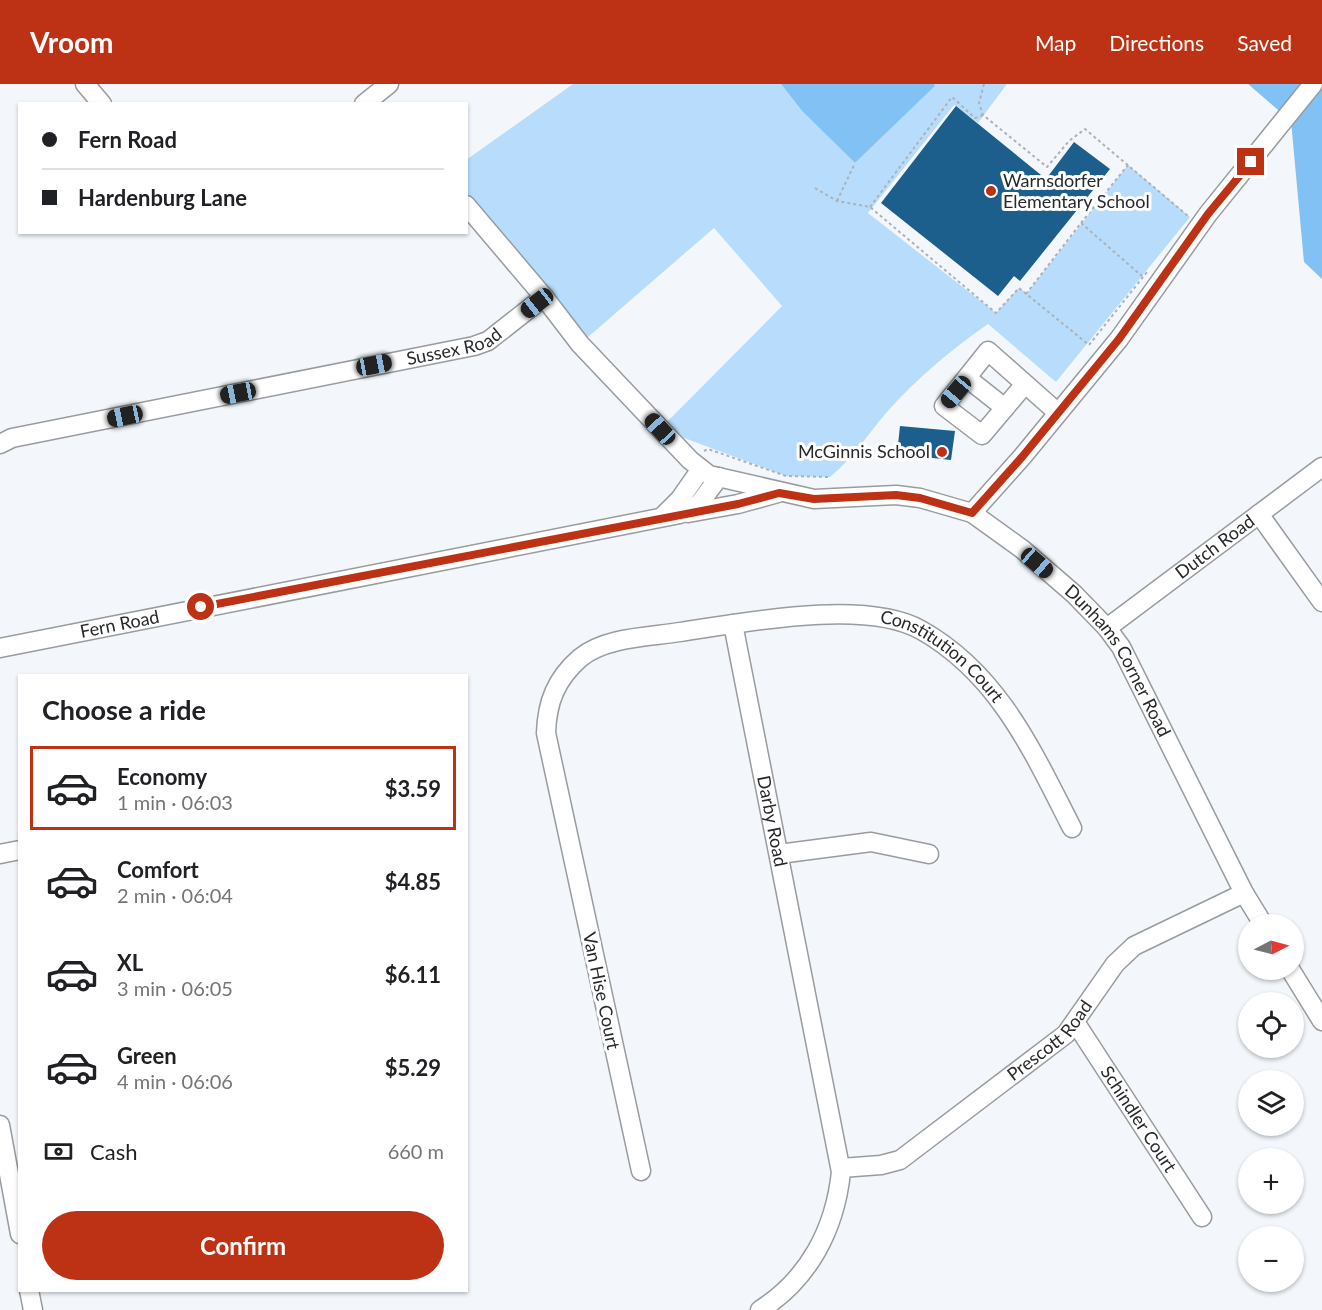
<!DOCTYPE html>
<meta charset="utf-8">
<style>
:root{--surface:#fff;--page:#f6f6f6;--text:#202124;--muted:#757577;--line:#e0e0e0;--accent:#bd3214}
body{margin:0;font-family:Lato,sans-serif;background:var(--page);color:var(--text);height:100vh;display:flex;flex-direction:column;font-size:22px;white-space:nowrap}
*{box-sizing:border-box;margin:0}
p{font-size:20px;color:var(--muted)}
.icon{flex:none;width:33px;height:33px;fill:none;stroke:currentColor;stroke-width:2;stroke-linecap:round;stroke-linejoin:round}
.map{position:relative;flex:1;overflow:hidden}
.side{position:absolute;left:18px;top:590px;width:450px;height:618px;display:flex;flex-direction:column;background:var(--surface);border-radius:0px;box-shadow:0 2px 4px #0004}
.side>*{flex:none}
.banner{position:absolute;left:18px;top:18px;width:450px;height:132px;border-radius:0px;box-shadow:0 2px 4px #0004;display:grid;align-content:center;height:132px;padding:0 24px;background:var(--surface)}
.needle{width:39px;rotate:84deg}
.controls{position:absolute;left:1238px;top:830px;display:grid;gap:12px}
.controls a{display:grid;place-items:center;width:66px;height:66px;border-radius:50%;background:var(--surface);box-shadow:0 2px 4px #0004;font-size:30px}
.end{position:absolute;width:27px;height:27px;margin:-14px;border:8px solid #bd3214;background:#fff;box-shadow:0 0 0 3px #fff}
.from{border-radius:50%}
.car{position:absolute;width:18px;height:36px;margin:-18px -9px;border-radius:8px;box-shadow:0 0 4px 2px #0007;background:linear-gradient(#222 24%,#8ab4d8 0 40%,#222 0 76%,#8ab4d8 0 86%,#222 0)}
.banner b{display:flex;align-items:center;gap:21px;height:57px;font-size:22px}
.banner b+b{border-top:2px solid var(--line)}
.banner i{width:15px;height:15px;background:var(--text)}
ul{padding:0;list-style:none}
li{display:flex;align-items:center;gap:18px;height:84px;margin:0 12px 9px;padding:0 12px;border:3px solid transparent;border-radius:0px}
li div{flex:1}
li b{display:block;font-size:22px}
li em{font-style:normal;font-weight:700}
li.selected{border-color:var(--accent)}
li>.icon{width:54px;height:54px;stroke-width:1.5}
h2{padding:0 24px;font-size:27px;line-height:72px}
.pay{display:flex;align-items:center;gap:15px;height:66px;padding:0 24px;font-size:22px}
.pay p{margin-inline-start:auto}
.primary-button{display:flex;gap:12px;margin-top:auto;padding:12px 24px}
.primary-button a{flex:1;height:69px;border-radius:36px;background:var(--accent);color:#fff;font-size:24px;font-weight:700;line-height:69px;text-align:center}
header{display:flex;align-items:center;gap:36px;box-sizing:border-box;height:84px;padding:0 30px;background:var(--accent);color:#fff}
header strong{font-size:28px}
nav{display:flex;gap:33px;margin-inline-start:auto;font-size:21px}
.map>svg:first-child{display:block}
.green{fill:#b8ddfc}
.forest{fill:#81c1f4}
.building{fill:#1c5e8c}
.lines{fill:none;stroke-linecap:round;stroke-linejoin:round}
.minor-casing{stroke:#989c9f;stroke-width:21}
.path{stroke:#aeb1b4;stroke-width:2;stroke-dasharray:3 3;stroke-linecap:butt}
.minor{stroke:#fff;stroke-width:18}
.route{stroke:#bd3214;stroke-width:8}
.poi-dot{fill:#bd3214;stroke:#fff;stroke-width:2}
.labels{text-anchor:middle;stroke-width:6;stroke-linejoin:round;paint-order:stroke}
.poi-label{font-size:18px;fill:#27282a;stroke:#fff;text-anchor:start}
.street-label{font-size:18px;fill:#27282a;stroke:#fff}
</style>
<header>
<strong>Vroom</strong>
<nav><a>Map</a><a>Directions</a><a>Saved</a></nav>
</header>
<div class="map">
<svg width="1322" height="1226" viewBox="0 0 1322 1226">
<rect width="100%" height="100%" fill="#f3f7fb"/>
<path class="green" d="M573 0H781L802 27 855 79 935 2 934 0H1007L978 39 954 21 868 129 996 229 1019 204 1027 209 1128 81 1190 133 1056 298 988 240C951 266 918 293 887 328 868 350 853 374 830 393L786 392 660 345 782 222 714 144 580 260 467 119 466 76Z"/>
<g class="forest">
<path d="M781 0H934L935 2 855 79 802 27Z"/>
<path d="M1248 0H1322V195L1304 178 1291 37Z"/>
</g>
<g class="building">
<path d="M956 22 1046 95 1074 58 1110 85 1020 197 1014 192 998 212 881 119Z"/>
<path d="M900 342 955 347 951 376 897 370Z"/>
</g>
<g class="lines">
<defs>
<g id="minor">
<path d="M85 0 102 20"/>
<path d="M364 20 389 0"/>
<path id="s1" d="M466 121 544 213 580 260 690 376 709 391 814 415 896 411 920 414 972 429 1022 465 1074 510 1107 544 1121 563 1244 809 1263 840"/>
<path d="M967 294 1005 324"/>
<path d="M1025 300 982 351 944 322 988 267 1057 328"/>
<path id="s2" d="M0 360 12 354 474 262 488 257 544 213"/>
<path d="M688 429 738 420 778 409"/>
<path d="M972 429 1022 373 1119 255 1208 130 1313 0"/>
<path d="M1259 430 1322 518"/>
<path d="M662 433 680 415 701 385"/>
<path id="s3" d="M733 540 841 1088C835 1145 809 1195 760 1226"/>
<path id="s4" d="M1107 544 1322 383"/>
<path id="s5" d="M0 564 680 430 699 420 719 393"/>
<path d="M0 770 20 766"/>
<path d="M779 770 871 758 929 770"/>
<path d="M1290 885 1322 937"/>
<path id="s6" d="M1075 938 1202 1133"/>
<path d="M0 1041 20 1150"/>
<path id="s7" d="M841 1084 881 1081 900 1076 1066 950 1115 880 1134 862 1244 809"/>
<path id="s8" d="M641 1087 546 649C547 618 556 595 580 574 605 553 649 553 680 548 742 539 865 514 921 546 999 590 1033 668 1072 744"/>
<path d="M29 1206 33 1226"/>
</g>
</defs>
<use href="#minor" class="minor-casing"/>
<g class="path">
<path d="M984 0 979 19 983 31 1047 83 1069 57 1085 45 1188 132"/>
<path d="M815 104 837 117 870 123 996 229 1019 204 1089 261 1147 188"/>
<path d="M837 117 855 79"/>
<path d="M870 123 952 13 975 34 983 31"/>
<path d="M1081 139 1128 81"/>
<path d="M1026 210 1081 139 1143 193"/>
<path d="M704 367 708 365 786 392 830 393"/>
</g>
<use href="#minor" class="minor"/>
</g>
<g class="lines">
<path class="route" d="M201 523 738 420 779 409 814 415 896 411 920 414 972 429 1022 373 1119 255 1208 130 1251 78"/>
</g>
<g class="poi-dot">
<circle cx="991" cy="107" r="6"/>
<circle cx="942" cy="368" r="6"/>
</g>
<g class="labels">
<g class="poi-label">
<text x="1003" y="103">Warnsdorfer<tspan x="1003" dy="21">Elementary School</tspan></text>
<text x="930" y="374" text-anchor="end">McGinnis School</text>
</g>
<g class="street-label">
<text dy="6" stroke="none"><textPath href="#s2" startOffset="465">Sussex Road</textPath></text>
<text dy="6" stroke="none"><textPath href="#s4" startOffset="135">Dutch Road</textPath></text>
<text dy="6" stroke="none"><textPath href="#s5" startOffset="122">Fern Road</textPath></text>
<text dy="6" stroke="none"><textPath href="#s8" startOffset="914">Constitution Court</textPath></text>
<text dy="6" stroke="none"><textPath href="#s1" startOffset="843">Dunhams Corner Road</textPath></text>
<text dy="6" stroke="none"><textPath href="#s3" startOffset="201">Darby Road</textPath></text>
<text transform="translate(601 907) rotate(78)" y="6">Van Hise Court</text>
<text dy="6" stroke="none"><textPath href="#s7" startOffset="252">Prescott Road</textPath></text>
<text dy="6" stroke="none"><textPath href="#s6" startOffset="116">Schindler Court</textPath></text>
</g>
</g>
</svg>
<div class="controls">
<a><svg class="needle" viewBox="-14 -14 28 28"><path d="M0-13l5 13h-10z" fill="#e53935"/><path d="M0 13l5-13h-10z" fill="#757577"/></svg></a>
<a><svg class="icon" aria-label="locate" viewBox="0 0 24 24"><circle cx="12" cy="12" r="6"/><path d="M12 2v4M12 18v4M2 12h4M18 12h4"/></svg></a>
<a><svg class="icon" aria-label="layers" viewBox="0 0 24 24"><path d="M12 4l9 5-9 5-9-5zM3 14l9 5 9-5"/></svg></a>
<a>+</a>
<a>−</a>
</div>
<i class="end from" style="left:201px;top:523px"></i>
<i class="end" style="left:1251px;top:78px"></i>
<i class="car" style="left:537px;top:219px;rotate:232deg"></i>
<i class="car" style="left:374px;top:281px;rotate:79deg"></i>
<i class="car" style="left:956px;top:308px;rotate:220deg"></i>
<i class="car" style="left:238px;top:309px;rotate:259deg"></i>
<i class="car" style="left:125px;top:332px;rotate:258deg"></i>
<i class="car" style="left:660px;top:345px;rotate:317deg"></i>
<i class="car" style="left:1037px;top:479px;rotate:131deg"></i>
<div class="banner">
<b><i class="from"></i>Fern Road</b>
<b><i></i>Hardenburg Lane</b>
</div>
<section class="side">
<h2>Choose a ride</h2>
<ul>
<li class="selected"><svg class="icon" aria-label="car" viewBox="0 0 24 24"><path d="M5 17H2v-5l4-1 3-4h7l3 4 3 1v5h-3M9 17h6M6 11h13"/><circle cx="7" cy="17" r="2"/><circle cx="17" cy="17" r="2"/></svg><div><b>Economy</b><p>1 min · 06:03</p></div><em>$3.59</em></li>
<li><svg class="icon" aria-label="car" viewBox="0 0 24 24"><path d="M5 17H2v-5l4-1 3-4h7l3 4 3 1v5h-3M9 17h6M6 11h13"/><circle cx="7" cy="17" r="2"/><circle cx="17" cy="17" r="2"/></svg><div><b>Comfort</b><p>2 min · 06:04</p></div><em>$4.85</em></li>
<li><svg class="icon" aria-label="car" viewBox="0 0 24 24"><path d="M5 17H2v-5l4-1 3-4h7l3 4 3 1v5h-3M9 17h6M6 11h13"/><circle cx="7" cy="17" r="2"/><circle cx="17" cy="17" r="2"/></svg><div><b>XL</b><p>3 min · 06:05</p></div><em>$6.11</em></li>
<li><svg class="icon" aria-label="car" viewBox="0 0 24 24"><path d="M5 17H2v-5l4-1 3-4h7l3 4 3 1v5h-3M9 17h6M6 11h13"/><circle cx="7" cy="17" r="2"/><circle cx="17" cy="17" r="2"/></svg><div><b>Green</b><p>4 min · 06:06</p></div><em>$5.29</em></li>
</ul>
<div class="pay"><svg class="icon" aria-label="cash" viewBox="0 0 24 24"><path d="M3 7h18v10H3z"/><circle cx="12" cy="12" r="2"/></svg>Cash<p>660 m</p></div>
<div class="primary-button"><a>Confirm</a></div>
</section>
</div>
